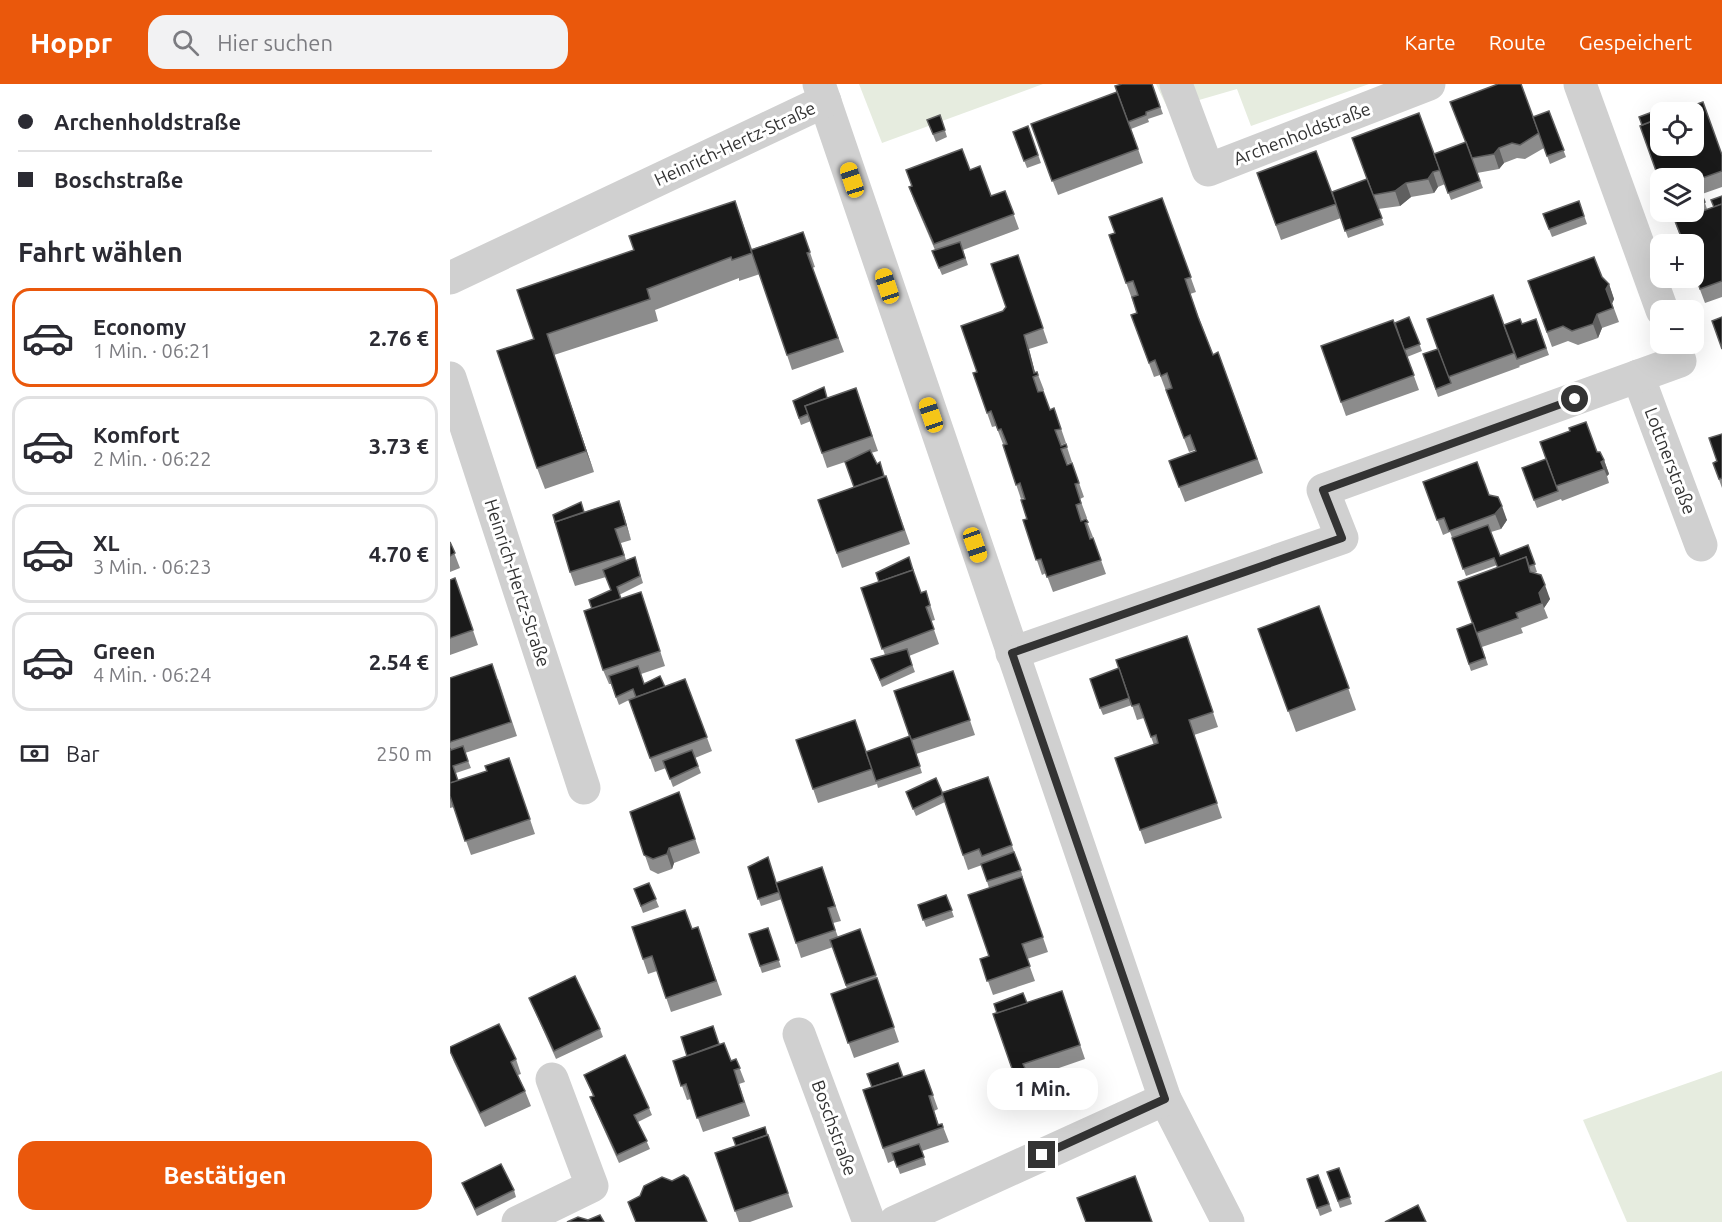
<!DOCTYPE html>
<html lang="de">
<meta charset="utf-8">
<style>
:root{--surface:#fff;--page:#f2f2f3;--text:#2b2b33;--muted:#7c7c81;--line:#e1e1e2;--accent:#ea580c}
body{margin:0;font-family:Ubuntu,sans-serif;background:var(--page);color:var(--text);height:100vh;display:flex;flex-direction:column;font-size:22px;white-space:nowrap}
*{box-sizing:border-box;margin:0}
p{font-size:20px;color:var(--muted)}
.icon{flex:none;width:33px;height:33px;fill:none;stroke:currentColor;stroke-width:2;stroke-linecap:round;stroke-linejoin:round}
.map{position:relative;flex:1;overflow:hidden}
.drawer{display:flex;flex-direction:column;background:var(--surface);width:450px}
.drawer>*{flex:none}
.banner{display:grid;align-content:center;height:132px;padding:0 18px;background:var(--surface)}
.controls{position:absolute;left:1200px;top:18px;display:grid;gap:12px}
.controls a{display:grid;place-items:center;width:54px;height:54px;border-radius:12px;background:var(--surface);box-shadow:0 6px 24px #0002;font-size:30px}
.end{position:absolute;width:27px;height:27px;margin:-14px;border:8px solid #333;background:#fff;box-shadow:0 0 0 3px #fff}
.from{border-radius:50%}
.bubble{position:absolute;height:42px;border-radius:18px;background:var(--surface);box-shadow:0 6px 24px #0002;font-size:20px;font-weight:700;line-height:42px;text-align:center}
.car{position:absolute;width:18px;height:36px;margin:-18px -9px;border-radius:8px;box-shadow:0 0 4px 2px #0007;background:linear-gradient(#f5c518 24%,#345 0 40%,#f5c518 0 76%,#345 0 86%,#f5c518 0)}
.banner b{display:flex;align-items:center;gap:21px;height:57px;font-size:22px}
.banner b+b{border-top:2px solid var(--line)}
.banner i{width:15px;height:15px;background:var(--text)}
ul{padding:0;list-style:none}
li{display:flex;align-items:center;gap:18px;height:99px;margin:0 12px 9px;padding:0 6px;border:3px solid var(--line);border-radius:18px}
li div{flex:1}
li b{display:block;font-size:22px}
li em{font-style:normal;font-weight:700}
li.selected{border-color:var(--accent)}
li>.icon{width:54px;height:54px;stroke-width:1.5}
h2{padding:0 18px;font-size:27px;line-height:72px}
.pay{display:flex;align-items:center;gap:15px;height:66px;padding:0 18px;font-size:22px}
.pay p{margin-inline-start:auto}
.button{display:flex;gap:12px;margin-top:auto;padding:12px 18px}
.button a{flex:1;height:69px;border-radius:18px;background:var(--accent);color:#fff;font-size:24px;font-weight:700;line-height:69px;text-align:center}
header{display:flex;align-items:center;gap:36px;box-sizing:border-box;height:84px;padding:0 30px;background:var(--accent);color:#fff}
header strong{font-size:28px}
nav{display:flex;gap:33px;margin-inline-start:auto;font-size:21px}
.search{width:420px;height:54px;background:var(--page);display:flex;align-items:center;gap:15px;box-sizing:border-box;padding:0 21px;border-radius:18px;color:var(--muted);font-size:22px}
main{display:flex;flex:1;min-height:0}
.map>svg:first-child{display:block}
.green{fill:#e6ecdf}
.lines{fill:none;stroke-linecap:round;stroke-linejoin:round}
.minor{stroke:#d0d0d0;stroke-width:33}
.wall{fill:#8c8c8c}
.shaded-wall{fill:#5f5f5f}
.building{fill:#1a1a1a;stroke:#5f5f5f;stroke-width:1.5}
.route{stroke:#333;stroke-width:8}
.labels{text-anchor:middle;stroke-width:6;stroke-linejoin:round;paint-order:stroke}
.street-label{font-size:18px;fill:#333;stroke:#fff}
</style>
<header>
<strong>Hoppr</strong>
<div class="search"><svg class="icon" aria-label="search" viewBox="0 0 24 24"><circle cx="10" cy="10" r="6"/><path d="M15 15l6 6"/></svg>Hier suchen</div>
<nav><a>Karte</a><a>Route</a><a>Gespeichert</a></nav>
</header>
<main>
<section class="drawer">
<div class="banner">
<b><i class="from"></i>Archenholdstraße</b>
<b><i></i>Boschstraße</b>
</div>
<h2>Fahrt wählen</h2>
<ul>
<li class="selected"><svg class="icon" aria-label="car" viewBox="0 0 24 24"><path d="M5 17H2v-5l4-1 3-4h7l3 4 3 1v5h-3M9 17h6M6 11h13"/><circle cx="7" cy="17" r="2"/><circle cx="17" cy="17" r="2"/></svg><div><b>Economy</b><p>1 Min. · 06:21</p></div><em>2.76 €</em></li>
<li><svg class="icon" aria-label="car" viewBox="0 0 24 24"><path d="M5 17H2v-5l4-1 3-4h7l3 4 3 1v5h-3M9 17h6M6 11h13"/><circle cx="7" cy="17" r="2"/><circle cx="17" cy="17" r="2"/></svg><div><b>Komfort</b><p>2 Min. · 06:22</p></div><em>3.73 €</em></li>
<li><svg class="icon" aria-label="car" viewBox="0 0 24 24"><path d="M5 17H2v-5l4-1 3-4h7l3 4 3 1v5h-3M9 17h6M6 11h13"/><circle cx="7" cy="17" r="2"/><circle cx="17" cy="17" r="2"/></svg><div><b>XL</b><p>3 Min. · 06:23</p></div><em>4.70 €</em></li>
<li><svg class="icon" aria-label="car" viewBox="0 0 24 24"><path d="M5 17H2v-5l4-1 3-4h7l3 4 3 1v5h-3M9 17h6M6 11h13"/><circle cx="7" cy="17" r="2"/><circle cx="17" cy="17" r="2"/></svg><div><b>Green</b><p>4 Min. · 06:24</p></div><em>2.54 €</em></li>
</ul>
<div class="pay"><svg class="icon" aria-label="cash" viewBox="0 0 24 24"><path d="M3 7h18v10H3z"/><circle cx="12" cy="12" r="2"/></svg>Bar<p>250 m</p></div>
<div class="button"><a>Bestätigen</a></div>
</section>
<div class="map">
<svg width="1272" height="1138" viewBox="0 0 1272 1138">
<rect width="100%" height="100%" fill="#fff"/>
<g class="green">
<path d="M409 0H593L432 59Z"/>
<path d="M706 0H919L801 42 787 5 718 25Z"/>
<path d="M1272 987V1138H1177L1133 1036Z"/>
</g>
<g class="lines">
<g class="minor">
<path d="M369 0 715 1015 778 1138"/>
<path d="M726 0 758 86 979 0"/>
<path d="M1130 0 1212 226"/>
<path d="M0 194 375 17"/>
<path d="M1188 292 1251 461"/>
<path d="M0 294 134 704"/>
<path d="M562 569 892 454 873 406 1230 277 1224 260"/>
<path d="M349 950 419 1138"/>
<path d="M68 1138 142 1102 102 995"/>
<path d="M445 1138 715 1015"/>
</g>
</g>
<g class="wall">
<path d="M702 0 713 30 698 35 699 38 681 45 693 79 608 111 581 40 667 8 665 2Z"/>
<path d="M1071 0 1094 64 1075 75 1067 74 1054 79 1049 85 1027 89 1033 104 1001 116 984 70 1016 58Z"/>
<path d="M1099 27 1116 73 1100 80 1083 33Z"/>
<path d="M1223 28 1272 71V103L1252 110 1257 125 1264 123 1272 112V213L1255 219 1221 128H1244V94Z"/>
<path d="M969 29 995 100 988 103 984 109 961 113 950 122 928 125 934 141 898 154 891 134 831 156 807 89 882 108 917 95Z"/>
<path d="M490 31 497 53 486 58 477 36Z"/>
<path d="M578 42 591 79 577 84 563 48Z"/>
<path d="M520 86 541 112 555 107 569 145 513 166 518 181 492 191 482 167 485 166 464 117 459 103Z"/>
<path d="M712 114 746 208 740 210 763 271 768 268 813 389 735 418 719 377 746 367 745 366 739 368 710 291 704 293 681 231 687 229 659 151 665 149Z"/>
<path d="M285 117 302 165 353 148 365 183 362 184 394 268 342 286 310 190 289 197V194L205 226 208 237 104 271 144 388 95 405 87 384 84 255Z"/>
<path d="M1129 117 1137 140 1102 153 1093 130Z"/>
<path d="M568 171 598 259 579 265 585 289 587 288 594 306 588 308 600 326 604 324 616 359 611 361V362L616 360 622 378 617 380V381L622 379 634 413 630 415 637 434 631 436 632 437 636 435 643 453 640 454V455L643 454 656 490 603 508 596 489 592 491 573 436 577 435 575 415V414L571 415 553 361 557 360H553L546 342 542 343 523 289 527 288 556 223Z"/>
<path d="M1152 193 1159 200 1164 215 1162 219 1169 238 1152 244 1148 254 1128 261 1118 257 1102 263 1078 197Z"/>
<path d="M959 233 972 267 957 273 969 306 896 332 871 262 945 239Z"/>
<path d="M977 235 1054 241 1072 240 1086 235 1099 271 1069 282 1070 283 988 313 973 270 988 265Z"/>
<path d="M406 304 428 367 421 369 441 406 460 460 392 484 368 416 404 403 398 377 377 384 361 337 351 341 343 317 377 314Z"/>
<path d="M1272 350V404L1263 379 1267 377Z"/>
<path d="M1147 368 1154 376 1159 390 1157 392 1159 399 1112 417 1111 415 1087 424 1072 384Z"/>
<path d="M973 398 1039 411 1057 436 1051 445 1041 448 1050 472 1078 461 1087 488 1084 489 1100 515 1094 524 1098 534 1071 544 1073 549 1032 563 1038 581 1021 587 1007 545 1023 539 1048 484 1047 481 1016 492 1000 448 993 451Z"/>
<path d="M169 417 181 456 171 459 176 476 185 473 193 499 169 511 171 515 191 508 215 582 191 590 194 600 215 603 235 595 262 667 245 674 251 689 223 703 216 684 205 688 179 616 169 621 161 600H159L153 586 142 525 161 506 156 493 125 502 120 488 134 428Z"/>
<path d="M0 458 10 484 0 488Z"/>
<path d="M5 494 28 561 0 571V496Z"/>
<path d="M411 504 471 508 476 507 485 536 481 537 489 560 459 572 465 588 432 603 421 575 435 571Z"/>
<path d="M869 522 906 626 846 648 808 545Z"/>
<path d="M737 552 768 643 744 651 772 734 695 760 665 674 704 661 694 634 687 636 682 621 653 631 650 624 669 584Z"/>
<path d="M503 587 525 651 466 670 463 661 472 689 428 704 427 700 368 719 346 656 416 668 460 652Z"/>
<path d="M0 594 48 595 67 652 15 669 21 684 6 689 8 697 64 688 85 750 21 771 4 723 0 724Z"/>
<path d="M538 693 573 793H572L598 868 577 875 585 897 543 911 530 875 539 872V804L532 781 518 786 495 718 466 732 456 708H492Z"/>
<path d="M229 708 250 769 224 779 222 785 208 790 200 786 180 728Z"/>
<path d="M298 783 327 799 372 783 391 837 383 839 388 853 410 845 449 958 404 974 381 910 397 905 383 863 351 874 332 815 311 822Z"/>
<path d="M199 799 209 823 193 829 184 805Z"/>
<path d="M496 811 504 833 476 843 468 821Z"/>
<path d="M182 843 242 845 248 843 272 911 221 928 207 887 198 890Z"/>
<path d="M318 844 331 883 312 889 299 850Z"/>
<path d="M612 907 635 975 580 994 586 1011 572 1014 543 930Z"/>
<path d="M79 914 150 945 153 953 106 975Z"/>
<path d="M269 960 281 977 286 975 295 998 289 1000 300 1032 253 1048 241 1015 237 1016 223 977Z"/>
<path d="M0 968 66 975 71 990 68 991 75 1007 81 1022 35 1043 4 978Z"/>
<path d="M474 986 488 1025 484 1027 489 1041 492 1040 499 1058 472 1067 476 1081 450 1090 445 1076 438 1079 413 1006Z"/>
<path d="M134 991 199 1024 202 1031 188 1038 200 1065 169 1079 143 1021 140 1013 143 1012Z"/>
<path d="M315 1043 343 1123 300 1138H289L265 1069 286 1062Z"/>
<path d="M889 1084 902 1120 890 1124 877 1088Z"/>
<path d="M868 1091 882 1127 870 1132 857 1095Z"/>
<path d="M12 1099 64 1106 66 1113 27 1132Z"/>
</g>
<g class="shaded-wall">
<path d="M1049 64 1054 79 1049 85 1044 70Z"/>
<path d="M983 88 988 103 984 109 978 95Z"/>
<path d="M956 99 961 113 950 122 945 107Z"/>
<path d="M1159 200 1164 215 1162 220 1156 205Z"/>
<path d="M1147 230 1152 244 1148 254 1143 240Z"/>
<path d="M97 250 104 271 144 388 136 367Z"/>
<path d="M574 251 579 265 586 292 584 289Z"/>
<path d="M1154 376 1159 390 1157 392 1151 378Z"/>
<path d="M169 417 174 431 181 456 176 441Z"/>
<path d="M1052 422 1057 436 1051 445 1045 430Z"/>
<path d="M1095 501 1100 515 1094 524 1089 509Z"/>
<path d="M219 764 224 779 222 785 217 770Z"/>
</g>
<g class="building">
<path d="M672 0H702L710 23 696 28V31L678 38 665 2Z"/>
<path d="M1048 0H1071L1089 49 1070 61 1062 59 1049 64 1044 70 1022 74 1000 18Z"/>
<path d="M667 8 688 65 602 97 581 40Z"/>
<path d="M1253 18 1272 71V87L1244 97V94H1210V98L1190 42 1210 34V62H1244V28H1225Z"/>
<path d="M1221 21 1223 28H1210V34L1192 41 1189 33Z"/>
<path d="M1099 27 1114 66 1097 72 1083 33Z"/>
<path d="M969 29 990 86 983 88 978 95 956 99 945 107 923 111 902 54Z"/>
<path d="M490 31 495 46 483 50 477 36Z"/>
<path d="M578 42 588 71 574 77 563 48Z"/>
<path d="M1016 58 1030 97 998 109 984 70Z"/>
<path d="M512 65 520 86 530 82 541 112 555 107 564 130 484 160 459 103 462 102 456 86Z"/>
<path d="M866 67 886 120 826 141 807 89Z"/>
<path d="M917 95 932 134 895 147 882 108Z"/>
<path d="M1249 103 1255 118 1244 122V105Z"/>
<path d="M1272 112V120L1264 123 1261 116Z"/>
<path d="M712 114 741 193 735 195 748 233 763 271 768 268 807 375 729 403 719 377 746 367 740 351 734 354 716 306 722 304 717 289 711 292 705 276 699 279 681 231 687 229 682 213 688 211 683 197 676 199 659 151 665 149 659 133Z"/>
<path d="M285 117 302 169 282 176 281 173 197 205 200 215 97 250 136 367 87 384 47 267 84 255 67 206 184 166 179 152Z"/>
<path d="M1129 117 1134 132 1099 145 1093 130Z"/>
<path d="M1272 120V197L1250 205 1244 187V160H1234L1225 137Z"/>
<path d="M353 148 360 168 357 169 388 254 337 271 301 166Z"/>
<path d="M510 158 515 174 489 184 482 167Z"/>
<path d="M568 171 593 244 574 251 584 289 587 288 588 291 583 293 588 308 593 307 600 326 604 324 611 345 605 346 611 362 616 360 617 363 611 365 617 381 622 379 629 399 625 400 631 419 626 421 631 437 636 435 638 438 635 439 640 455 643 454 651 476 597 493 591 475 586 476 573 436 577 435 571 416 575 415 570 399 566 401 553 361 557 360 551 345 548 346 541 327 537 329 523 289 527 288 511 242 553 227 556 223 541 180Z"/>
<path d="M1144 173 1152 193 1159 200 1156 205 1163 224 1147 230 1143 240 1122 247 1113 242 1097 248 1078 197Z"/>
<path d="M1043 211 1064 269 998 293 977 235Z"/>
<path d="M959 233 970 260 954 266 945 239Z"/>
<path d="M1272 233V265L1262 237Z"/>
<path d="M1070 235 1072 240 1086 235 1096 264 1067 275 1054 241Z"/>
<path d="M943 236 964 291 891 318 871 262Z"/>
<path d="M988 265 1001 299 986 305 973 270Z"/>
<path d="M374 303 377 314 355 322 358 330 349 334 343 317Z"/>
<path d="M406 304 422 352 372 369 355 322Z"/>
<path d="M1136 338 1147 368H1150L1154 376 1151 378 1154 385 1106 402 1090 358 1120 347 1119 344Z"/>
<path d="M1272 350V394L1269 395 1263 379 1267 377 1259 354Z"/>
<path d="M420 366 427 380 430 378 434 392 404 403 395 378Z"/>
<path d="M1096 375 1108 407 1084 416 1072 384Z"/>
<path d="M1027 378 1039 411 1048 413 1052 422 1045 430 999 447 994 434 987 436 973 398Z"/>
<path d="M436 392 454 446 387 469 368 416Z"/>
<path d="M169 417 176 441 165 445 174 471 120 488 105 438Z"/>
<path d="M131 418 134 428 105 438 103 431Z"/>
<path d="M1038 441 1050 472 1078 461 1085 480 1079 482 1076 473 1048 484 1044 474 1013 485 1002 454Z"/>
<path d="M0 458 5 469 0 472Z"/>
<path d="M185 473 190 492 167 503 171 515 142 525 139 516 161 506 153 486Z"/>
<path d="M459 473 463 486 429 498 426 489Z"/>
<path d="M1076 473 1080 488 1091 491 1095 501 1089 509 1092 519 1066 529 1068 534 1026 549 1008 498Z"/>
<path d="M463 486 471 509 476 507 480 521 476 523 484 545 432 565 411 504Z"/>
<path d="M5 494 23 546 0 554V496Z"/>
<path d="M191 508 210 567 153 586 134 527Z"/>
<path d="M869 522 899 604 838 627 808 545Z"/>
<path d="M1023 539 1035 574 1019 580 1007 545Z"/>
<path d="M737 552 763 628 739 636 767 719 690 746 665 674 708 659 706 651 701 653 689 620 682 622 666 576Z"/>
<path d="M457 565 462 581 430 596 421 575Z"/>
<path d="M42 580 61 638 0 658V594Z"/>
<path d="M188 582 194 600 210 592 215 603 186 613 183 605 166 613 159 592Z"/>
<path d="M669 584 679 614 650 624 640 595Z"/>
<path d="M503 587 520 636 461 656 444 607Z"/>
<path d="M235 595 257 653 200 674 179 616Z"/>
<path d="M405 636 422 685 363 705 346 656Z"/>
<path d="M460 652 470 682 426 697 416 668Z"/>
<path d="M13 662 18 677 3 682 8 697 0 699V664L1 666Z"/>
<path d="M242 666 248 682 220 695 213 677Z"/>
<path d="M59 674 80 735 15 757 0 712V699L37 687 35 682Z"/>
<path d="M538 693 562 761 532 772 529 765 513 771 492 709Z"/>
<path d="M486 694 492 708V711L463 725 456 708Z"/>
<path d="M229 708 245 755 219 764 217 770 203 775 194 771 180 728Z"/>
<path d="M564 768 571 786 537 797 531 780Z"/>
<path d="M318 773 329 808 308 815 298 783Z"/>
<path d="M372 783 385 822 378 824 385 846 346 859 326 799Z"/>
<path d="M572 793 593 853 572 860 580 882 537 897 530 875 539 872 518 811Z"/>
<path d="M199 799 206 815 191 822 184 805Z"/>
<path d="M496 811 502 826 473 836 468 821Z"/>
<path d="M235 826 242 845 248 843 266 897 216 914 202 872 193 875 182 843Z"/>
<path d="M318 844 329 876 310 882 299 850Z"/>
<path d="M410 845 426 891 396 901 380 856Z"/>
<path d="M125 892 150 945 104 967 79 914Z"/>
<path d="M427 894 444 943 398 959 381 910Z"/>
<path d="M612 907 630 961 573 980 581 997 567 999 543 930Z"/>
<path d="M573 909 577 919 547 929 544 920Z"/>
<path d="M49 940 66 975 61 978 75 1007 30 1029 0 967V963Z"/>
<path d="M263 942 269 960 237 972 231 953Z"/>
<path d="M274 959 281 977 286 975 290 984 284 986 294 1018 247 1034 236 1000 231 1002 223 977Z"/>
<path d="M175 971 199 1024 184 1031 197 1057 167 1071 140 1013 144 1012 134 991Z"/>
<path d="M448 979 453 993 422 1003 417 990Z"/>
<path d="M474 986 483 1011 479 1012 488 1041 492 1040 493 1043 433 1064 413 1006Z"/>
<path d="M315 1043 317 1051 286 1062 283 1054Z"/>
<path d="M318 1051 338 1109 285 1127 265 1069Z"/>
<path d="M469 1060 474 1073 447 1083 442 1069Z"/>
<path d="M51 1080 64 1106 25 1125 12 1099Z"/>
<path d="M889 1084 900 1113 888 1117 877 1088Z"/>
<path d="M234 1091 238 1094 257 1138H186L178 1118 190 1112 194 1102 212 1093 222 1097Z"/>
<path d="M868 1091 879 1120 867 1124 857 1095Z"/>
<path d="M685 1092 702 1138H636L627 1114Z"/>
<path d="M968 1121 976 1138H935Z"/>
<path d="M150 1131 154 1138H117L128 1133 138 1136Z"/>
</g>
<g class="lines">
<path class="route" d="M592 1071 715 1015 562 569 892 454 873 406 1125 315"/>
</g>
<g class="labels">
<g class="street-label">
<text transform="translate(852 50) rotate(-21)" y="6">Archenholdstraße</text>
<text transform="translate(285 60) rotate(-25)" y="6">Heinrich-Hertz-Straße</text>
<text transform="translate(1220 377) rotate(69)" y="6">Lottnerstraße</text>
<text transform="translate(67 499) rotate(72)" y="6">Heinrich-Hertz-Straße</text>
<text transform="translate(384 1044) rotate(70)" y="6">Boschstraße</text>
</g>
</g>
</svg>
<div class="controls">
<a><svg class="icon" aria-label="locate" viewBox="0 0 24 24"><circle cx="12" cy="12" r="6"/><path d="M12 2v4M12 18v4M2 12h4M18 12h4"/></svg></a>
<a><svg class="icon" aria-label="layers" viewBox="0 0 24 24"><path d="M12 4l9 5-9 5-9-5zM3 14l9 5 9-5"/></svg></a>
<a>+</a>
<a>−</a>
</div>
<i class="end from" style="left:1125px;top:315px"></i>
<i class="end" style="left:592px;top:1071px"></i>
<div class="bubble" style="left:537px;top:984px;width:111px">1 Min.</div>
<i class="car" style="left:402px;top:96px;rotate:342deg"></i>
<i class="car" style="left:437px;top:202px;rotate:342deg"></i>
<i class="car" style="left:481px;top:331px;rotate:341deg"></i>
<i class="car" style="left:525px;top:461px;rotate:161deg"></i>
</div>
</main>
